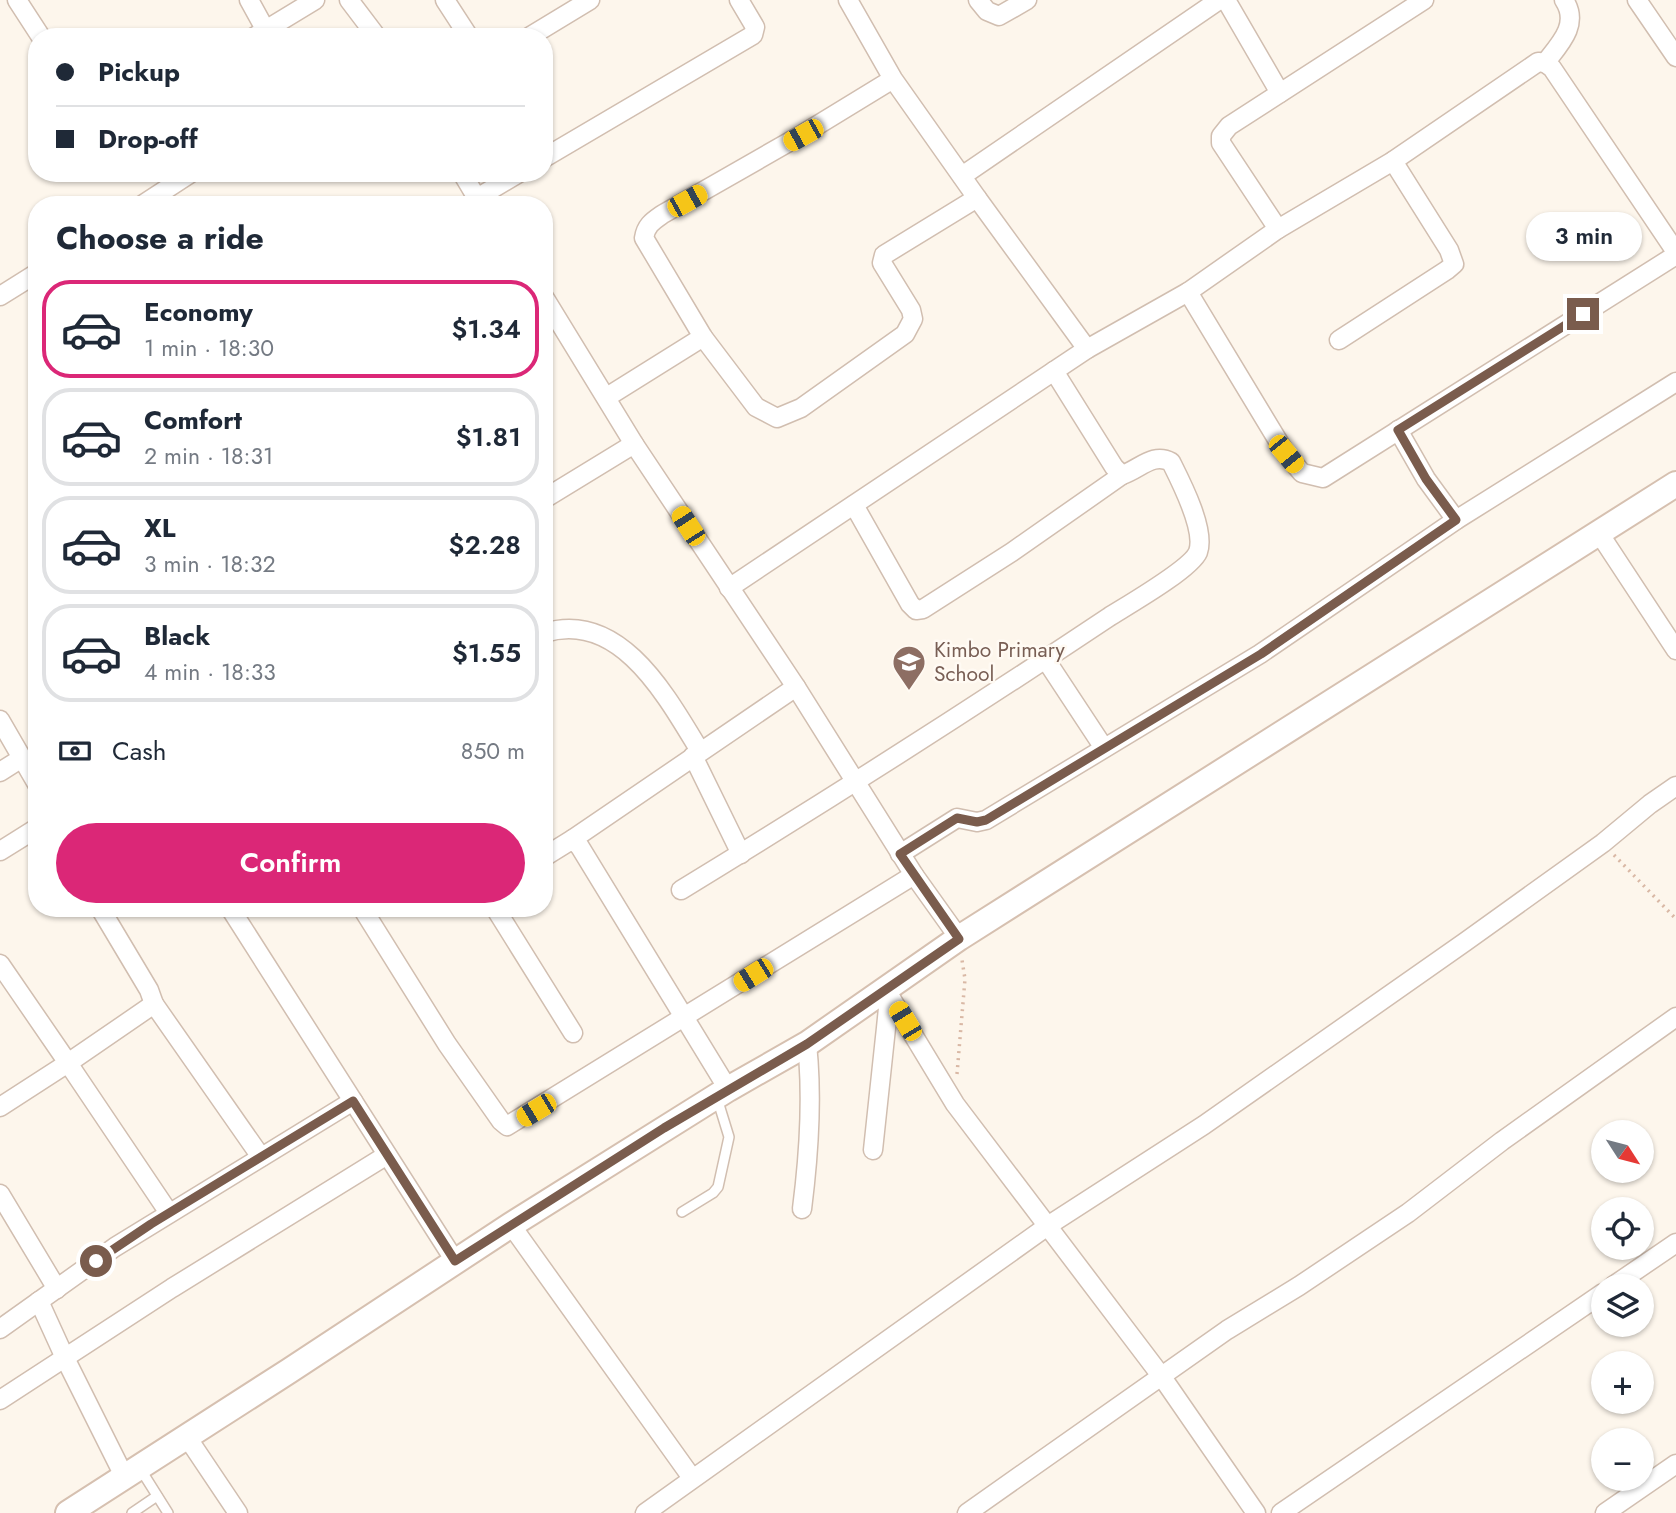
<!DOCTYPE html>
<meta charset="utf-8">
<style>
:root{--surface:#fff;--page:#f6f6f7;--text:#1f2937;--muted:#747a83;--line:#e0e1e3;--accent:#db2777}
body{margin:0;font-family:Jost,sans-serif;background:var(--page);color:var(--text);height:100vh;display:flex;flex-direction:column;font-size:26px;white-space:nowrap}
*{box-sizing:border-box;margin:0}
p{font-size:23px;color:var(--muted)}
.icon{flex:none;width:38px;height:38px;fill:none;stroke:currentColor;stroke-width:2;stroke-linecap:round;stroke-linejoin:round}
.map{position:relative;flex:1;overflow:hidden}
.drawer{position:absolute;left:28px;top:196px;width:525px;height:721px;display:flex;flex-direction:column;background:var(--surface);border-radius:28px;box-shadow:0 2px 5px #0004}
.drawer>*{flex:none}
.banner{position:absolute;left:28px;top:28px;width:525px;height:154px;border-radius:28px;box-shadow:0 2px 5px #0004;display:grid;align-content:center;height:154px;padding:0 28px;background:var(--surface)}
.needle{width:46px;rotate:126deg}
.tools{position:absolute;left:1591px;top:1120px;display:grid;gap:14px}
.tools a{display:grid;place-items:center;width:63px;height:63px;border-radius:50%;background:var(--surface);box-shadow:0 2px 5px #0004;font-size:35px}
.end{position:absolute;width:32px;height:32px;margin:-16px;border:9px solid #7a5c4d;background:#fff;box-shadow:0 0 0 4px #fff}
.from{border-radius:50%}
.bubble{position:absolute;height:49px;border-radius:24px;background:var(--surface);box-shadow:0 2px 5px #0004;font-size:23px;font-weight:600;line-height:49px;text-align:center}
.car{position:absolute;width:21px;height:42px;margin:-21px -10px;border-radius:9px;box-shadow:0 0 5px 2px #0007;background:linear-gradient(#f5c518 24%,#345 0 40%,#f5c518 0 76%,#345 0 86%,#f5c518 0)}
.banner b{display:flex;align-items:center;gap:24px;height:66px;font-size:26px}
.banner b+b{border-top:2px solid var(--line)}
.banner i{width:18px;height:18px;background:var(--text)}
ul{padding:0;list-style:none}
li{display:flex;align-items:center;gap:21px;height:98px;margin:0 14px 10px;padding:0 14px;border:4px solid var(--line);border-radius:28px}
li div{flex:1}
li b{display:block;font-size:26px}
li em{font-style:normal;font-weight:600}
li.active{border-color:var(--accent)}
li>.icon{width:63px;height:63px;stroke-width:1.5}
h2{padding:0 28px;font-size:32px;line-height:84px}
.pay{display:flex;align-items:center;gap:18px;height:77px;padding:0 28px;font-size:26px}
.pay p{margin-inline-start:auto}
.cta{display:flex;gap:14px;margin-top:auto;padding:14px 28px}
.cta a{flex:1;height:80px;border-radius:42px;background:var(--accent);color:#fff;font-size:28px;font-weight:600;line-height:80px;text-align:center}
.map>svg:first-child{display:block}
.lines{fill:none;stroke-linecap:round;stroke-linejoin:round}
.lane-casing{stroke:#d1beb0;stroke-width:12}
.street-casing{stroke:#d1beb0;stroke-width:21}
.secondary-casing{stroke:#d6c0b0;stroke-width:28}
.path{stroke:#d9b8a5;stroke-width:3.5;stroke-dasharray:2 5;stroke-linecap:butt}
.lane{stroke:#fff;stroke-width:9}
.street{stroke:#fff;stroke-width:18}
.secondary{stroke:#fff;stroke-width:24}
.route{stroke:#7a5c4d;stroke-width:9}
.labels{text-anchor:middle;stroke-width:5;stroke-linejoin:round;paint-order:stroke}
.education-label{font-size:21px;fill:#785e54;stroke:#fffaf3;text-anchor:start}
</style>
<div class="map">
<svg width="1676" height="1513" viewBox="0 0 1676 1513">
<rect width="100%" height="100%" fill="#fdf6ec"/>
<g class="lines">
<defs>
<g id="lane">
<path d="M682 1212 713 1193 718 1187 729 1137 717 1098"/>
<path d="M141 1470 168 1513"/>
<path d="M132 1513 157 1496"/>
</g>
<g id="street">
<path d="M17 0 41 37"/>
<path d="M249 0 265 29"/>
<path d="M349 0 377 37"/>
<path d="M445 0 469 37"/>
<path d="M848 0 893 79 977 198 884 255 882 263 911 310 913 319 905 334 801 408 777 418 756 407 703 337 644 238C646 225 653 221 663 214L803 134 893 79"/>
<path d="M978 0 987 11 999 16 1027 0"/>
<path d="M1226 0 1280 93"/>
<path d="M1637 0 1676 57"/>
<path d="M254 37 315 0"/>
<path d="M529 37 590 0"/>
<path d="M1545 63C1560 44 1580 24 1564 0"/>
<path d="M544 158 753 35 755 27 739 0"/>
<path d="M462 173 481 205"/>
<path d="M962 176 1219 0"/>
<path d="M477 198 519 173"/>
<path d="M977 198 1087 349"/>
<path d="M142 205 191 173"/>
<path d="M1278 229 1221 143V136L1229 126 1424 0"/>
<path d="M1188 292 1286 454 1302 473 1323 478 1676 255"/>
<path d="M0 296 37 273"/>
<path d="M544 297 634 444 796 687 914 875 959 938"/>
<path d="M1339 340 1447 270 1454 264 1449 250 1393 161"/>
<path d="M607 397 703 337"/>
<path d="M1398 430 1426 479 1456 520"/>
<path d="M544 499 634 444"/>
<path d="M854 505 910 604 916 610 923 609 1012 552 1122 475"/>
<path d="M1599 533 1676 650"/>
<path d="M729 588 1087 349 1188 292 1278 229 1393 161 1538 62 1545 63 1552 68 1676 252"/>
<path d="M544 633C620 609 667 697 700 751"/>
<path d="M1046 660 1104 748"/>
<path d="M0 720 37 784"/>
<path d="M693 756 741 854"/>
<path d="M0 772 22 758"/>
<path d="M573 839 796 687"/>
<path d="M0 851 37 828"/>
<path d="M900 854 957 818 977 822 986 820 1260 654 1456 520 1676 382"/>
<path d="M544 857 573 839 580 847 728 1089"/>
<path d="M681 890C825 802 968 711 1109 617 1128 605 1191 569 1198 552 1206 530 1181 482 1171 462 1153 452 1140 469 1122 475L1114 467 1054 371"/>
<path d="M100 908 149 990 154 1004"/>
<path d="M230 908 455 1261"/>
<path d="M362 908 447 1044 501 1121 507 1126 914 875"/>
<path d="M495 908 573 1033"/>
<path d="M0 964 68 1063 154 1004 261 1157"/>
<path d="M886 990 955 1104 1162 1377 1256 1513"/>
<path d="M0 1107 68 1063 169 1213"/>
<path d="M873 1150 886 1028 888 1008 892 1000"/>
<path d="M0 1194 57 1289"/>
<path d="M802 1209C809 1154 813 1099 807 1044"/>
<path d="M511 1225 692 1478"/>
<path d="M1613 1286 1676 1243"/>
<path d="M39 1301 65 1358 124 1476"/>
<path d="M0 1329 115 1247 353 1101"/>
<path d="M0 1400 172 1288 387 1155"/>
<path d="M187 1437 238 1513"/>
<path d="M645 1513 1049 1225 1204 1125 1465 942 1603 843 1650 804 1676 786"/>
<path d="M967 1513 1227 1330 1299 1286 1408 1213 1502 1141 1676 1017"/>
<path d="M1281 1513 1603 1293"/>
<path d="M1605 1513 1676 1464"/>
</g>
<path id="secondary" d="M68 1513 289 1371 511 1225 728 1089 807 1044 959 938 1676 484"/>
</defs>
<use href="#lane" class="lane-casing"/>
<use href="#street" class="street-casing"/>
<use href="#secondary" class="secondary-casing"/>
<g class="path">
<path d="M1614 855 1676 919"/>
<path d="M957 1074 965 979 962 960"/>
</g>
<use href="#lane" class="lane"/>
<use href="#street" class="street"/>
<use href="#secondary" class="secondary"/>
</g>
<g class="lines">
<path class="route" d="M96 1261 151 1224 353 1101 455 1261 664 1128 807 1044 959 939 900 854 957 818 977 822 986 820 1261 654 1456 520 1426 479 1398 430 1583 314"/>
</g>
<defs>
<symbol id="school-pin" viewBox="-11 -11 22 30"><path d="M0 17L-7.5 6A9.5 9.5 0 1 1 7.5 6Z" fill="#8d6e63" stroke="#fffaf3"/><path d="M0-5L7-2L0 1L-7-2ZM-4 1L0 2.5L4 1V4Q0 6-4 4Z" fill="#fff"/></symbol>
</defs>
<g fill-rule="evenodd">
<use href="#school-pin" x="890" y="643" width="38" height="52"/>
</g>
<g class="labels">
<g class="education-label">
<text x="934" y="657">Kimbo Primary<tspan x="934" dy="24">School</tspan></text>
</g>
</g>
</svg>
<div class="tools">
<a><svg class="needle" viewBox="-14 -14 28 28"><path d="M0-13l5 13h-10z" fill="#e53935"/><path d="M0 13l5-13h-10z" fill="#747a83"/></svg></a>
<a><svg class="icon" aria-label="locate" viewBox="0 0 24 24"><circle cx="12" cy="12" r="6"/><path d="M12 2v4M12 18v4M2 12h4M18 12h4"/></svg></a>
<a><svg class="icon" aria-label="layers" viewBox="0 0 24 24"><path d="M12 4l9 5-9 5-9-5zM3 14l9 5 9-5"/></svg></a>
<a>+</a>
<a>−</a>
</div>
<i class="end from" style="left:96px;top:1261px"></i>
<i class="end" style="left:1583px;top:314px"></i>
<div class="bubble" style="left:1526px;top:212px;width:116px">3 min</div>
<i class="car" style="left:803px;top:135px;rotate:241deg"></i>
<i class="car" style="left:687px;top:201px;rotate:61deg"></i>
<i class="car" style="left:1286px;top:454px;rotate:141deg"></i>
<i class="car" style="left:688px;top:526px;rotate:327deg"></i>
<i class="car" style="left:753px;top:975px;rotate:238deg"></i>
<i class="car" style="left:905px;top:1021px;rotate:329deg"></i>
<i class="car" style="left:536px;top:1110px;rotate:239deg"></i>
<div class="banner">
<b><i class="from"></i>Pickup</b>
<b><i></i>Drop-off</b>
</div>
<section class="drawer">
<h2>Choose a ride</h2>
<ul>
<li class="active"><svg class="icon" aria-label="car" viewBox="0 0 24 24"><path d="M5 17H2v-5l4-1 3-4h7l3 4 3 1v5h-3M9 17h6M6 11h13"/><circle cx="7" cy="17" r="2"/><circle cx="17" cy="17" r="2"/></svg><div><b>Economy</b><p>1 min · 18:30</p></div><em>$1.34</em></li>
<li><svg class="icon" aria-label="car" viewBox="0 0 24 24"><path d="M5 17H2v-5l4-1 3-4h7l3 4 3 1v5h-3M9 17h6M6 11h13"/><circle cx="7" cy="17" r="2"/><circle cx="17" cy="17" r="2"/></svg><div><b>Comfort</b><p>2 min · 18:31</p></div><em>$1.81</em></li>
<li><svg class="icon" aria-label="car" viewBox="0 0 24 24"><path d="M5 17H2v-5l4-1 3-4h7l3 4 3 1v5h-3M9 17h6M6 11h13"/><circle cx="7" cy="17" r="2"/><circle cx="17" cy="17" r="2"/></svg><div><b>XL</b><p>3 min · 18:32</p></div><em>$2.28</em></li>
<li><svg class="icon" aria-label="car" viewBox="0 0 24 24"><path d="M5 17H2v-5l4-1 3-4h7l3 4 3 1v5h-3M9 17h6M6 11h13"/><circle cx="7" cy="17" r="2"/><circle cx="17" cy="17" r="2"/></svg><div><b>Black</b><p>4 min · 18:33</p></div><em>$1.55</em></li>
</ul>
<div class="pay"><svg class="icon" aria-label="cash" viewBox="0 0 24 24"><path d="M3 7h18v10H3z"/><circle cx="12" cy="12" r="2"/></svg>Cash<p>850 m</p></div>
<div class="cta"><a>Confirm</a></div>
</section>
</div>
